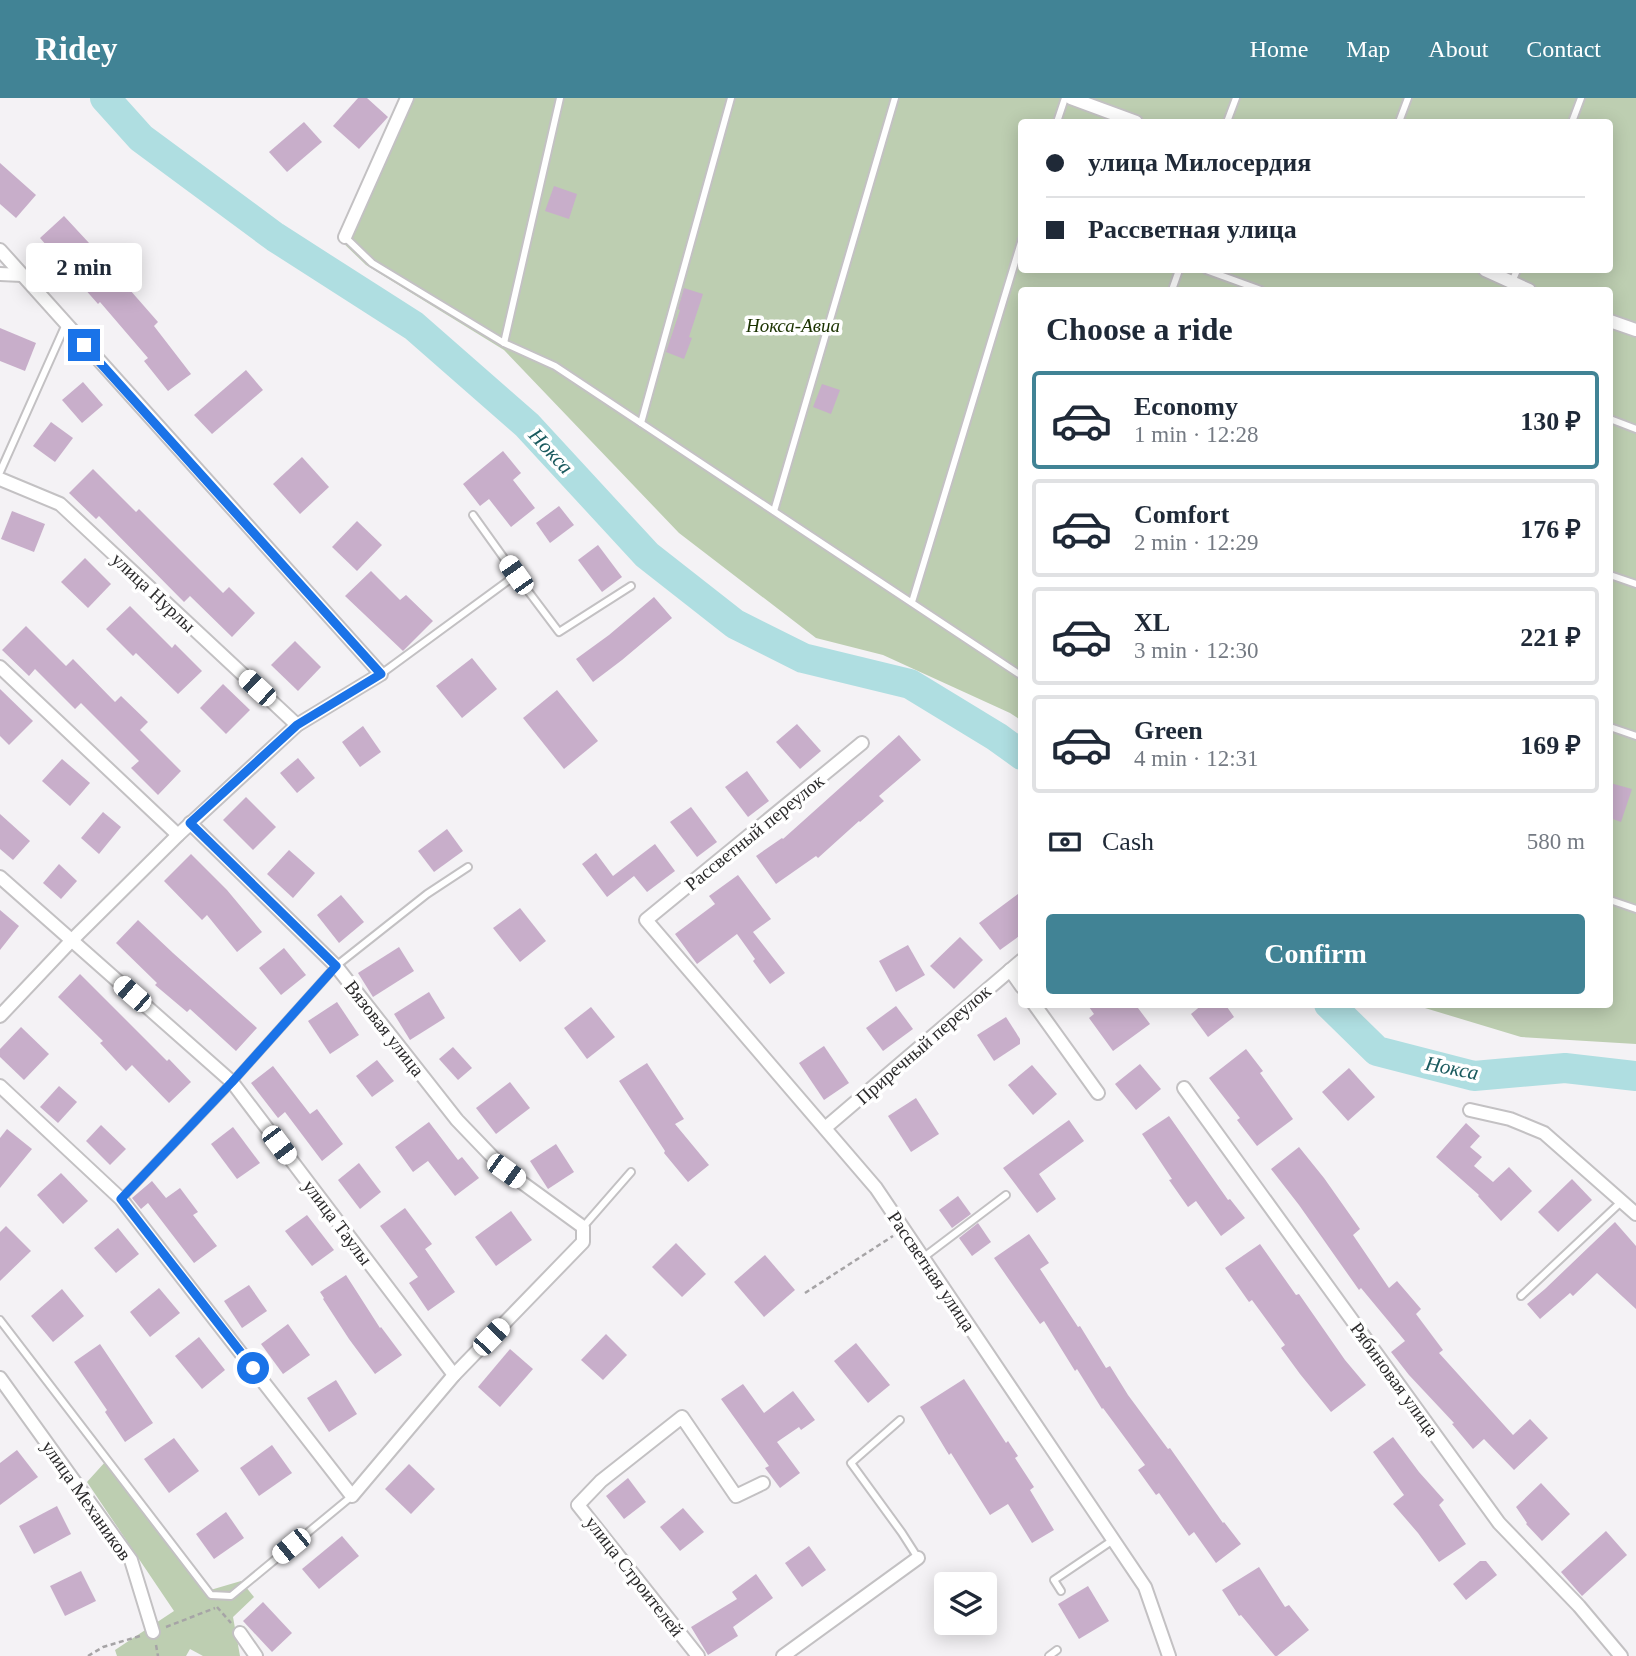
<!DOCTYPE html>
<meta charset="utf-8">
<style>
:root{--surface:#fff;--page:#f6f6f7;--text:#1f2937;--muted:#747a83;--line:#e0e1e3;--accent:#418395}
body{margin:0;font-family:"Times New Roman",serif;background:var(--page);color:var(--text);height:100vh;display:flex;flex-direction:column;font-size:26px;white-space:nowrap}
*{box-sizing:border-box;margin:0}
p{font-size:23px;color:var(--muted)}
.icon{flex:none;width:38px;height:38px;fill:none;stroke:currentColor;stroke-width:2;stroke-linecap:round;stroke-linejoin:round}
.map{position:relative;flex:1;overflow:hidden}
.panel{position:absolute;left:1018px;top:189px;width:595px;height:721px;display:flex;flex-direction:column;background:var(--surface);border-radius:7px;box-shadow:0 4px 18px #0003}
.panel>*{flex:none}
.guide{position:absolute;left:1018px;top:21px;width:595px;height:154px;border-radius:7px;box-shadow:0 4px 18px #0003;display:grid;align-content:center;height:154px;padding:0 28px;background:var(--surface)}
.fabs{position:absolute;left:934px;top:1474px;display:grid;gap:14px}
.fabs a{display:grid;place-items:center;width:63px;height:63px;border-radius:7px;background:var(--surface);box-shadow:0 4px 18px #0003;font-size:35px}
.end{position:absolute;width:32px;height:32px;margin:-16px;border:9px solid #1a73e8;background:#fff;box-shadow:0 0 0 4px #fff}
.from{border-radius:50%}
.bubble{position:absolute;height:49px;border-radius:7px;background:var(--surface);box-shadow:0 4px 18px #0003;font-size:23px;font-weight:600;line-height:49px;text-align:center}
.car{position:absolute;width:21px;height:42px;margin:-21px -10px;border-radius:9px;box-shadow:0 0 5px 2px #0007;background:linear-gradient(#fff 24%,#345 0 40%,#fff 0 76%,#345 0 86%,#fff 0)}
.guide b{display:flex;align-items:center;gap:24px;height:66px;font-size:26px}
.guide b+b{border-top:2px solid var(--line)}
.guide i{width:18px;height:18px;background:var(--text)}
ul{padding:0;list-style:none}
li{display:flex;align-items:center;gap:21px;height:98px;margin:0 14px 10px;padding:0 14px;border:4px solid var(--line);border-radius:7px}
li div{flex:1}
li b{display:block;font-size:26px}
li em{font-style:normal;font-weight:600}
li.on{border-color:var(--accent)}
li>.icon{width:63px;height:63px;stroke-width:1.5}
h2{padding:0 28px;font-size:32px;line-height:84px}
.pay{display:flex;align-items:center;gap:18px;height:77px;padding:0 28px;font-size:26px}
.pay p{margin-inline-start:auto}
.cta{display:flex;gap:14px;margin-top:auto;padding:14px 28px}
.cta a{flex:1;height:80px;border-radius:7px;background:var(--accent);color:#fff;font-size:28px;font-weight:600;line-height:80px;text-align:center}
header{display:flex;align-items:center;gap:42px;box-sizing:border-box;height:98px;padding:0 35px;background:var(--accent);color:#fff}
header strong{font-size:33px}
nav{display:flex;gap:38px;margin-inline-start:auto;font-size:24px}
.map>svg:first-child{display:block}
.green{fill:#bdceb1;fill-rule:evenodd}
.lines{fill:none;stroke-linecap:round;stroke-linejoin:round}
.river{stroke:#afdee1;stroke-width:30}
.building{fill:#c8aeca}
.lane-casing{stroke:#c3c1c3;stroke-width:10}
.street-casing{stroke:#c3c1c3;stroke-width:16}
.path{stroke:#a6a4a6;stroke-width:2.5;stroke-dasharray:5 3.5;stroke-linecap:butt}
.lane{stroke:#fff;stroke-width:6}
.street{stroke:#fff;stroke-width:12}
.route{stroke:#1a73e8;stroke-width:9}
.labels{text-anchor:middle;stroke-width:7;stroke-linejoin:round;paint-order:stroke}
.park-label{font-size:19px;font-style:italic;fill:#1b3301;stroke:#fff}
.street-label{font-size:19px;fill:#2c2b2c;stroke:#fff}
.water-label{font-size:21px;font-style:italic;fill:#1a5a5e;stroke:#fff}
</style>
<header>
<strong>Ridey</strong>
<nav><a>Home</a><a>Map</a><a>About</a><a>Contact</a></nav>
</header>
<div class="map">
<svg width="1636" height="1558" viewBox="0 0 1636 1558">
<rect width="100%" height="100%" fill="#f4f2f5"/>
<g class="green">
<path d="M403 0H1636V946L1521 939 1415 907 1610 906V192H1022V623L1010 615 883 557 816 540 679 435 504 252 366 167 339 141ZM1022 24H1610V172H1022Z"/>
<path d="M106 1363 181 1464 207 1493 241 1483 254 1499 233 1519 240 1558H203L190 1551 186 1558H117L115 1552 174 1513 87 1384Z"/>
</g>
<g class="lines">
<g class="river">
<path d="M105 0 141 40 275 139 414 228 527 327 647 457 735 526 803 560 910 586 997 639 1022 657"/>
<path d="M1329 906 1377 953 1474 978 1565 970 1636 978"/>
</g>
</g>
<g class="building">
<path d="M358 0H367L388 19 359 51 333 28Z"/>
<path d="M304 24 322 44 287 74 269 54Z"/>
<path d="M0 65 36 97 16 120 0 106Z"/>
<path d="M554 88 577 96 569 121 545 113Z"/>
<path d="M64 118 102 159 105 157 126 182 123 184 158 224 154 228 191 276 168 293 144 263 148 260 100 204 98 206 40 140Z"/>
<path d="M684 190 703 196 689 239 692 240 684 261 666 254 680 212 678 211Z"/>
<path d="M0 230 36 245 25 273 0 263Z"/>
<path d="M246 272 263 292 212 336 194 317Z"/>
<path d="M83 284 103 307 82 325 62 302Z"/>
<path d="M822 286 840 292 831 316 813 309Z"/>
<path d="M51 324 73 340 55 364 33 348Z"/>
<path d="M503 353 521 375 513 382 535 410 511 429 489 401 480 408 463 386Z"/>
<path d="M302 359 329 389 300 416 273 386Z"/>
<path d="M93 371 136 414 139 411 223 495 229 489 255 515 232 539 190 498 184 504 99 418 96 421 69 395Z"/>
<path d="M559 408 574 427 550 445 536 425Z"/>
<path d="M12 413 45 426 34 454 1 441Z"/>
<path d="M357 423 382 447 357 473 332 449Z"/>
<path d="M598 447 622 479 602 494 578 462Z"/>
<path d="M85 460 111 486 88 510 61 484Z"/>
<path d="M371 473 400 502 406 497 433 523 403 553 345 498Z"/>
<path d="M654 499 672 520 622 562 593 584 576 561 609 537Z"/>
<path d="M130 508 172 550 175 546 202 573 178 596 136 555 133 558 106 531Z"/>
<path d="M26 528 66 568 73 561 115 604 121 598 148 624 140 632 181 673 158 697 131 670 139 663 81 605 75 611 35 571 29 578 2 552Z"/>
<path d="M295 543 321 569 298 593 271 567Z"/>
<path d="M472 560 497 591 462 620 436 588Z"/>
<path d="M223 586 250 612 226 636 200 610Z"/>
<path d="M0 591 33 623 9 647 0 638Z"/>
<path d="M557 592 598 643 564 671 523 620Z"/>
<path d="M797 626 821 653 800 671 776 644Z"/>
<path d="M363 628 381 654 360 669 342 644Z"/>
<path d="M899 637 921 662 879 698 884 703 860 724 859 723 818 760 816 758 776 786 756 758 782 740 783 741Z"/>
<path d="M298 660 315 680 297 695 280 675Z"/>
<path d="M62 661 90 685 70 708 42 683Z"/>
<path d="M747 673 769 703 748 719 725 689Z"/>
<path d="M1610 685 1632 691 1621 724 1610 720Z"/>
<path d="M246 699 276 729 253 752 223 722Z"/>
<path d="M691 709 717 744 697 759 670 724Z"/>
<path d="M103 714 121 729 99 756 81 740Z"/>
<path d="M0 716 30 743 13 762 0 751Z"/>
<path d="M447 731 463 753 434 774 418 753Z"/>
<path d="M655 746 675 773 647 794 634 778 607 799 582 766 596 755 613 778Z"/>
<path d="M289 752 315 775 293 800 267 776Z"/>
<path d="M191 756 227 792 262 834 237 854 207 817 202 822 164 783Z"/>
<path d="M59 766 77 783 61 801 43 785Z"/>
<path d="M738 777 771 821 753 834 785 875 770 886 753 863 755 861 737 836 697 866 675 836 715 806 709 798Z"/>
<path d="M1022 793V836L1000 852 979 825Z"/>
<path d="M341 797 364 824 339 845 317 817Z"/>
<path d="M520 810 546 843 520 864 493 830Z"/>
<path d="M0 812 19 828 0 852Z"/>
<path d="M138 822 173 855 257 930 236 953 190 911 187 914 155 887 157 885 116 845Z"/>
<path d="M960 839 983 862 954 891 930 868Z"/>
<path d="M908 847 925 877 896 894 879 863Z"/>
<path d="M399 849 414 873 373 899 358 875Z"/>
<path d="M284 850 306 877 281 897 259 870Z"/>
<path d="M80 876 167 963 169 961 191 984 169 1005 132 967 126 973 100 945 103 943 58 899Z"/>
<path d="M429 894 445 920 410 942 394 916Z"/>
<path d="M337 904 359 937 330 956 308 923Z"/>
<path d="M1087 906H1135L1150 926 1113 953 1089 920 1094 916Z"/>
<path d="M1203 906H1225L1234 919 1208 939 1191 916Z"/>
<path d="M896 908 913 931 883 953 866 930Z"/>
<path d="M591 909 615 939 587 961 564 930Z"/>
<path d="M1006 919 1020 941V946L994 963 977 937Z"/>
<path d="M21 929 49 956 24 982 0 959V951Z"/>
<path d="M824 948 849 985 824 1002 799 965Z"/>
<path d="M453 949 472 970 458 982 439 961Z"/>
<path d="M1246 951 1263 973 1260 975 1293 1021 1257 1048 1237 1022 1240 1020 1209 980Z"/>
<path d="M377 962 394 983 372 999 356 978Z"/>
<path d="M647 965 684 1021 675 1026 709 1067 688 1084 664 1055 665 1053 619 983Z"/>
<path d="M1140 966 1161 991 1136 1012 1115 986Z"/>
<path d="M1032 967 1057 996 1033 1017 1008 987Z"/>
<path d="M273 968 310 1016 317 1011 343 1046 322 1063 285 1014 278 1020 251 985Z"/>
<path d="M1349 970 1375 999 1348 1023 1322 994Z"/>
<path d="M510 984 530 1010 496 1036 476 1010Z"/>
<path d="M59 988 77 1004 58 1025 40 1009Z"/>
<path d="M916 1000 939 1036 911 1054 888 1018Z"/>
<path d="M1169 1018 1228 1102 1230 1101 1245 1120 1221 1138 1196 1103 1188 1109 1169 1082 1172 1081 1142 1036Z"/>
<path d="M1069 1022 1084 1043 1039 1076 1056 1101 1037 1115 1003 1070Z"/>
<path d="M429 1024 458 1062 462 1059 479 1080 455 1098 428 1063 413 1074 395 1049Z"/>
<path d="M1466 1025 1480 1038 1470 1049 1482 1059 1474 1068 1493 1084 1509 1069 1532 1093 1501 1123 1478 1098 1479 1097 1436 1059Z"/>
<path d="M101 1027 126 1051 110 1067 86 1043Z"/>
<path d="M233 1029 260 1065 237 1081 211 1046Z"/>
<path d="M7 1031 32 1051 0 1090V1040Z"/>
<path d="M556 1046 574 1074 548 1091 530 1063Z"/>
<path d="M1299 1049 1324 1080 1360 1131 1353 1137 1389 1190 1397 1183 1421 1211 1416 1216 1443 1252 1439 1255 1513 1337 1530 1321 1548 1340 1514 1372 1484 1341 1473 1351 1452 1326 1454 1325 1409 1277 1391 1254 1405 1243 1361 1190 1359 1192 1299 1107 1271 1071Z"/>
<path d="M359 1065 381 1094 360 1111 338 1082Z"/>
<path d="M61 1075 88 1103 63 1126 37 1097Z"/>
<path d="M1572 1081 1592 1102 1558 1134 1538 1114Z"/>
<path d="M152 1083 166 1100 180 1090 198 1114 193 1117 217 1148 194 1165 148 1105 141 1111 132 1100Z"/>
<path d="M958 1098 971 1116 952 1130 939 1112Z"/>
<path d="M405 1110 432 1146 425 1151 455 1194 428 1213 409 1185 418 1179 380 1128Z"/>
<path d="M511 1113 532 1142 496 1168 475 1139Z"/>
<path d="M307 1117 334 1152 312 1168 285 1133Z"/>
<path d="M1615 1124 1636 1148V1211L1597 1175 1573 1198 1570 1195 1540 1221 1527 1206 1545 1191Z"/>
<path d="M978 1125 991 1144 972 1158 959 1140Z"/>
<path d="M6 1128 31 1153 0 1183V1134Z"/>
<path d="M118 1130 139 1156 116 1175 94 1150Z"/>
<path d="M1029 1136 1049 1165 1040 1171 1078 1229 1080 1228 1106 1270 1110 1268 1128 1297 1168 1351 1170 1350 1223 1425 1224 1424 1241 1446 1216 1465 1194 1434 1189 1438 1159 1395 1156 1397 1138 1372 1145 1367 1103 1310 1102 1311 1077 1271 1075 1273 1044 1223 1040 1226 994 1160Z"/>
<path d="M676 1145 706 1176 682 1199 652 1169Z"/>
<path d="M1260 1146 1296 1197 1299 1196 1345 1262 1366 1287 1331 1314 1300 1276 1281 1250 1285 1247 1252 1202 1249 1204 1225 1170Z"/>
<path d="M765 1157 795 1192 764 1219 734 1184Z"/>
<path d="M346 1177 380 1230 381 1229 402 1257 375 1276 349 1241 323 1201 324 1200 320 1194Z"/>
<path d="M249 1187 267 1213 242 1230 224 1203Z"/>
<path d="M159 1190 180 1215 150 1239 130 1214Z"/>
<path d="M62 1191 84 1218 53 1244 31 1218Z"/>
<path d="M288 1226 310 1257 283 1276 261 1246Z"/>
<path d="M606 1236 627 1257 603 1282 581 1262Z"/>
<path d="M199 1239 225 1272 202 1291 175 1258Z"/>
<path d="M856 1245 890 1287 868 1305 834 1263Z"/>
<path d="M100 1246 153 1325 125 1344 105 1314 107 1312 74 1264Z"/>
<path d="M510 1251 533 1271 500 1309 478 1289Z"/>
<path d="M964 1281 1006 1345 1008 1343 1018 1358 1015 1360 1034 1389 1030 1392 1054 1432 1032 1445 1008 1406 990 1417 951 1355 949 1357 920 1309Z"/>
<path d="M336 1282 357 1316 329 1334 307 1300Z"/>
<path d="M743 1286 764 1315 793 1293 815 1322 801 1332 799 1329 777 1344 800 1375 780 1390 765 1370 769 1368 721 1301Z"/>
<path d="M1393 1339 1419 1374 1444 1402 1439 1407 1466 1446 1439 1464 1418 1435 1393 1406 1404 1397 1373 1354Z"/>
<path d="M174 1340 199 1373 169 1395 144 1361Z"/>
<path d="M272 1347 292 1375 259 1398 240 1370Z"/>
<path d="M17 1352 38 1379 0 1407V1365Z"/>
<path d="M409 1366 435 1391 411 1416 385 1391Z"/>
<path d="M628 1380 646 1404 624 1421 606 1398Z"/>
<path d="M1541 1385 1570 1416 1542 1443 1526 1426 1527 1425 1516 1409Z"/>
<path d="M57 1408 71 1436 34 1456 19 1428Z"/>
<path d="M683 1410 704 1434 680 1453 660 1429Z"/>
<path d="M226 1414 244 1440 214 1461 196 1436Z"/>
<path d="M1606 1433 1627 1457 1582 1498 1561 1474Z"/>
<path d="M342 1438 359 1458 319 1491 302 1471Z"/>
<path d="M809 1448 826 1472 802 1489 785 1465Z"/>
<path d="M1480 1463H1486L1497 1477 1466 1502 1453 1486Z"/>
<path d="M1259 1469 1285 1509 1289 1507 1309 1532 1277 1558H1275L1241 1517 1239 1518 1222 1492Z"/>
<path d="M81 1473 96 1503 65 1518 50 1488Z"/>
<path d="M756 1476 773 1500 733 1529 738 1538 708 1557 691 1529 737 1501 732 1494Z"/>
<path d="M1088 1488 1109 1523 1079 1541 1058 1506Z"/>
<path d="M263 1504 292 1535 272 1554 243 1523Z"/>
</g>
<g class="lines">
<defs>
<g id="lane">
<path d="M1057 24 1065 0"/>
<path d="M1227 24 1236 0"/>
<path d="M1399 24 1408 0"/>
<path d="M1572 24 1581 0"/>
<path d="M345 139 372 165 504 245 555 268 1022 578"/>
<path d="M1206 172 1261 192"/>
<path d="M1512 184 1517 172"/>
<path d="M1172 192 1179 172"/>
<path d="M504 245 560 0"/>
<path d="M1610 321 1636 331"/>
<path d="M641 325 731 0"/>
<path d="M0 374 66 226"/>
<path d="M774 413 895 0"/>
<path d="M473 417 516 477"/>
<path d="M1610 477 1636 486"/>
<path d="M912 504 1022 141"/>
<path d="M381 576 516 477 559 534 631 488"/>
<path d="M1610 629 1636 638"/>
<path d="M1610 802 1636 811"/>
<path d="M121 1101 232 984 336 868 427 796 468 769"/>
<path d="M583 1129 631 1074"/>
<path d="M924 1159 1006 1097"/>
<path d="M1521 1198 1621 1104"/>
<path d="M0 1222 211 1497 231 1498 352 1398"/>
<path d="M900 1322 851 1365 902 1435 918 1460"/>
<path d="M1061 1493 1054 1482 1113 1442"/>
<path d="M1049 1558 1057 1552"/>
</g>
<g id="street">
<path d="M1071 0 1136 24"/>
<path d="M345 139 407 0"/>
<path d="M0 152 381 576 297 627 178 737 71 843 0 918"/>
<path d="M1485 172 1529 192"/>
<path d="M0 176 22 177"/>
<path d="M1610 223 1636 232"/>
<path d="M0 381 60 406 297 627"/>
<path d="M0 569 178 737"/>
<path d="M862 645 646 822 876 1090 1145 1489 1169 1558"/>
<path d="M0 779 232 984 454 1277"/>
<path d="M1010 872 1022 889"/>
<path d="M1034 906 1098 995"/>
<path d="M0 988 121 1101 352 1398 454 1277 583 1144V1129L506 1073 457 1022 336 868 190 725"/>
<path d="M1184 990 1499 1425 1579 1508 1621 1558"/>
<path d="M1470 1012 1510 1021 1544 1035 1636 1116"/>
<path d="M825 1030 1022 862"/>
<path d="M0 1280 131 1462 153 1534"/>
<path d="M240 1535 256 1558"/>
<path d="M698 1558 578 1407 601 1383 682 1319 736 1398 763 1385"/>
<path d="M783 1558 918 1460"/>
</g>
</defs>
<use href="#lane" class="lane-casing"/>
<use href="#street" class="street-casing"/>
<g class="path">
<path d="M805 1195 893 1138"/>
<path d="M217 1509 231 1525"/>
<path d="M166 1529 215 1510"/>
<path d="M156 1547 158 1558"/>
<path d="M88 1558 103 1549 140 1538"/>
</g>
<use href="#lane" class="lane"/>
<use href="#street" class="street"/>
</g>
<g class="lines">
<path class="route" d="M84 247 381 576 297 627 190 725 336 868 232 984 121 1101 253 1270"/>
</g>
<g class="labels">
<g class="park-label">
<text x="793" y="234">Нокса-Авиа</text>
</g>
<g class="street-label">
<text transform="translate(154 494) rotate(43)" y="7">улица Нурлы</text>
<text transform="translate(754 734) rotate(-39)" y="7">Рассветный переулок</text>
<text transform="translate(385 930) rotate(52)" y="7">Вязовая улица</text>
<text transform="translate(923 946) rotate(-41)" y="7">Приречный переулок</text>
<text transform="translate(338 1124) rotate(53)" y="7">улица Таулы</text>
<text transform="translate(932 1173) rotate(56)" y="7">Рассветная улица</text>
<text transform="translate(1395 1281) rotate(54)" y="7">Рябиновая улица</text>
<text transform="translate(87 1402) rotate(55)" y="7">улица Механиков</text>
<text transform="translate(635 1478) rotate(52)" y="7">улица Строителей</text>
</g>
<g class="water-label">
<text transform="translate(551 353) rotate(47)" y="7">Нокса</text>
<text transform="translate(1452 970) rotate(11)" y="7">Нокса</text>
</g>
</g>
</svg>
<div class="fabs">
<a><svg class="icon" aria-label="layers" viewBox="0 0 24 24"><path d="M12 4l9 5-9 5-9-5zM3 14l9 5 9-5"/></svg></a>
</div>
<i class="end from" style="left:253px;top:1270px"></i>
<i class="end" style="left:84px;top:247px"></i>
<div class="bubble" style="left:26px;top:145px;width:116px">2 min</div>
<i class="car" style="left:516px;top:477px;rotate:325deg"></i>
<i class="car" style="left:257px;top:590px;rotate:313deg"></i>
<i class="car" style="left:132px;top:896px;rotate:311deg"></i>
<i class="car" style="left:279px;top:1047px;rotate:143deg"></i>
<i class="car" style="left:506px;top:1073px;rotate:126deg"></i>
<i class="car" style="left:491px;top:1239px;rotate:44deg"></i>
<i class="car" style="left:291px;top:1448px;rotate:231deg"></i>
<div class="guide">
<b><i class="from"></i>улица Милосердия</b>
<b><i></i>Рассветная улица</b>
</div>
<section class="panel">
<h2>Choose a ride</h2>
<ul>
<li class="on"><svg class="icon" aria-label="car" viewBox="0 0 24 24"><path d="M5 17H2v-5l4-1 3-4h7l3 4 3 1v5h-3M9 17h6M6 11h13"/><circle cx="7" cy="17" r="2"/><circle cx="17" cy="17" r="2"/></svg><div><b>Economy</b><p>1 min · 12:28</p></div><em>130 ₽</em></li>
<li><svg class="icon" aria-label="car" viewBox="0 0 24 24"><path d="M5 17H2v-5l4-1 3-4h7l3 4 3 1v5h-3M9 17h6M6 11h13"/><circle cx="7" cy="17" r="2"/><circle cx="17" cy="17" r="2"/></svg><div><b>Comfort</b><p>2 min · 12:29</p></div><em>176 ₽</em></li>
<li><svg class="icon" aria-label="car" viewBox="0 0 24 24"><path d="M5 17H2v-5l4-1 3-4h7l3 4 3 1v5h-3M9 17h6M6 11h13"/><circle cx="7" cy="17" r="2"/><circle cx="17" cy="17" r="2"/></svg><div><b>XL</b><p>3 min · 12:30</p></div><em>221 ₽</em></li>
<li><svg class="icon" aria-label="car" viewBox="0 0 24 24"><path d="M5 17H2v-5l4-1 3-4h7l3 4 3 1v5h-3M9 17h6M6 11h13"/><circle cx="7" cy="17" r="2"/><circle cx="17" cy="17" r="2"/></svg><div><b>Green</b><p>4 min · 12:31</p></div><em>169 ₽</em></li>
</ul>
<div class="pay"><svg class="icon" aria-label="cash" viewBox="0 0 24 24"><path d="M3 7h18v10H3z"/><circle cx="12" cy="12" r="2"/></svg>Cash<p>580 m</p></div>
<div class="cta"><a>Confirm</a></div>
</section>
</div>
